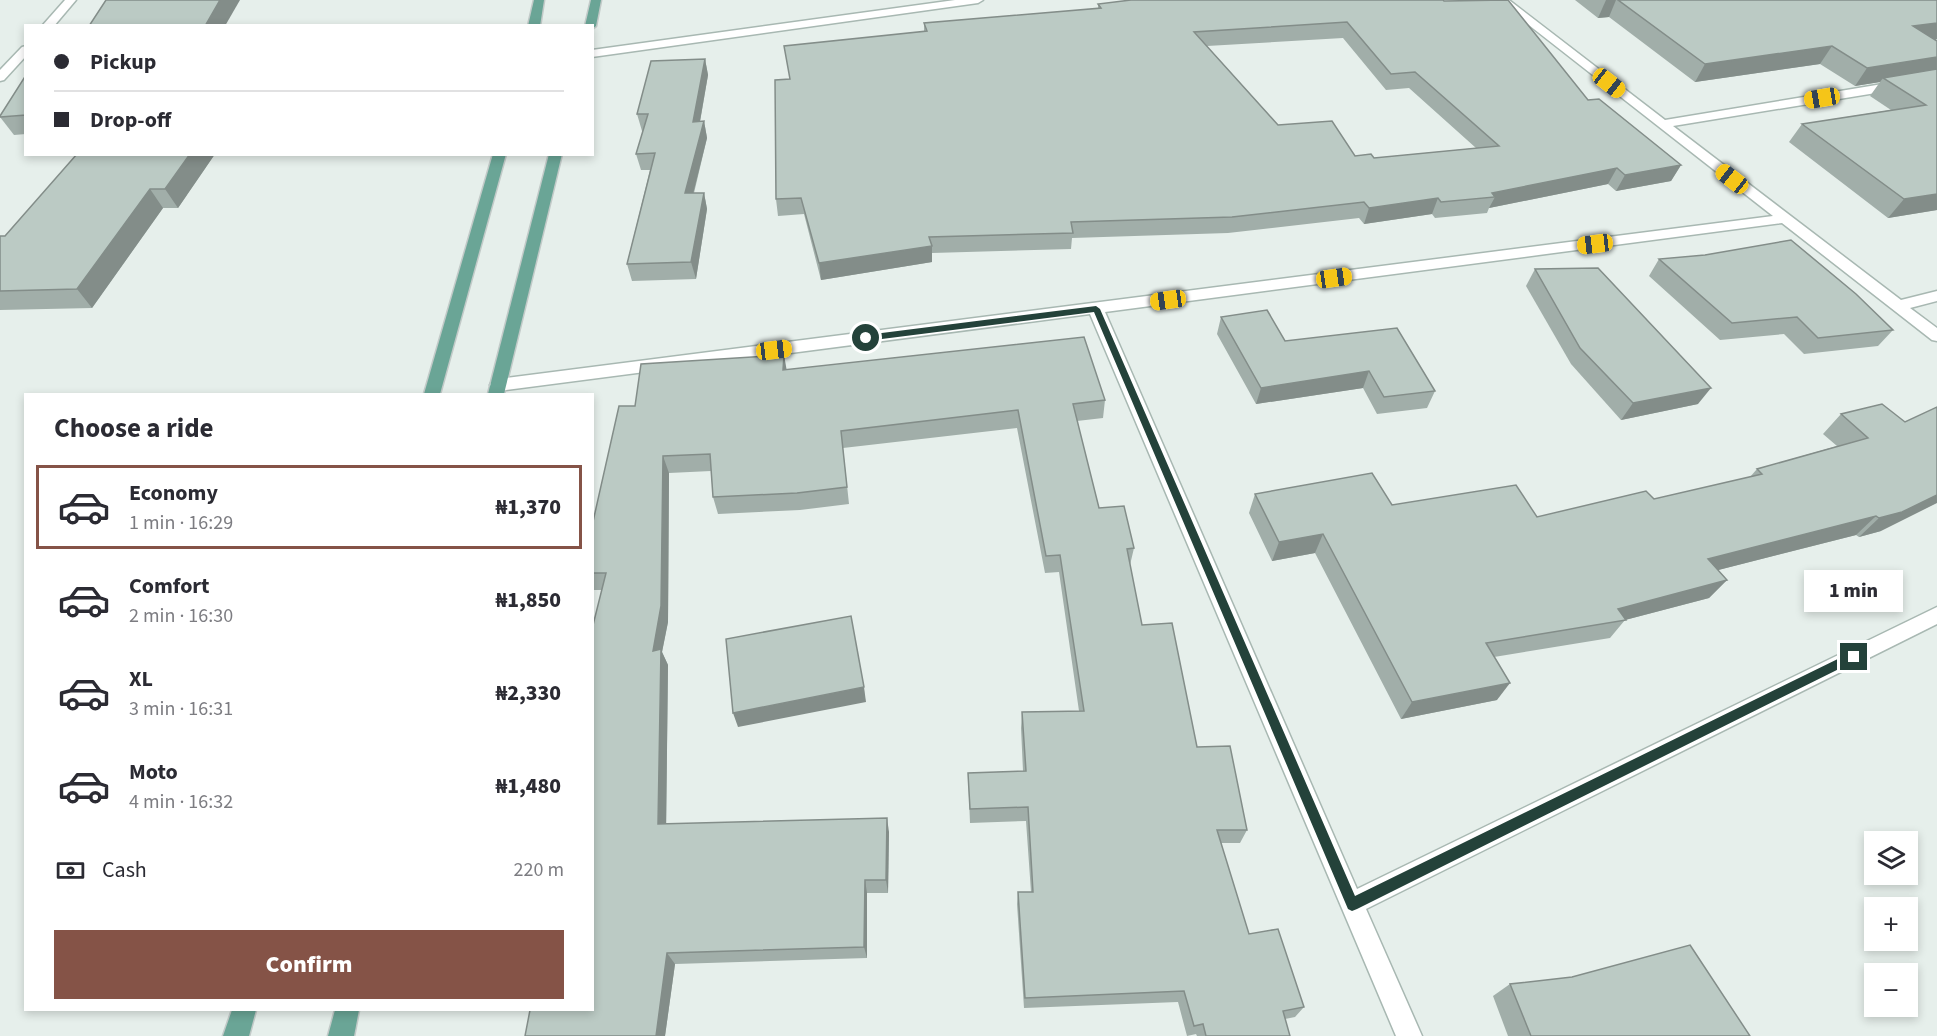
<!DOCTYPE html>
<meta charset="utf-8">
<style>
:root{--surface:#fff;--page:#f7f7f7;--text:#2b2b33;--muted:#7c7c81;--line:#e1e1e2;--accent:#855347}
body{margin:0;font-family:"Source Sans 3",sans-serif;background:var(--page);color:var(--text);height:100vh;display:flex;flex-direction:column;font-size:22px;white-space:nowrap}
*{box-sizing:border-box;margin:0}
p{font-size:20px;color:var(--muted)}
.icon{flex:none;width:33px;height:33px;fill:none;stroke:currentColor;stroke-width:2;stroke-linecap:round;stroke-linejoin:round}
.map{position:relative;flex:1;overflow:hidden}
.drawer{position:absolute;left:24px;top:393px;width:570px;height:618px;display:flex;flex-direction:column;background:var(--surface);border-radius:0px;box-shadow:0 3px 9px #0003}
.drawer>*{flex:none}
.hud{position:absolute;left:24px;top:24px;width:570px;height:132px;border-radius:0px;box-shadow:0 3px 9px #0003;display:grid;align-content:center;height:132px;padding:0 30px;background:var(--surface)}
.controls{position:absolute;left:1864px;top:831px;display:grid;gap:12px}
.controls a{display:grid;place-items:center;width:54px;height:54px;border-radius:0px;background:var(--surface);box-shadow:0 3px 9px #0003;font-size:30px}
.end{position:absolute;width:27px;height:27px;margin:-14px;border:8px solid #24423a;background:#fff;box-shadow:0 0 0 3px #fff}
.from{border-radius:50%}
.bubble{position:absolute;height:42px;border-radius:0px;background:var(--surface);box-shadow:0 3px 9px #0003;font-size:20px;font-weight:800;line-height:42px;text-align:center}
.car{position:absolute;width:18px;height:36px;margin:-18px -9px;border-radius:8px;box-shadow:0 0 4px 2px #0007;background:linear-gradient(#f5c518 24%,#345 0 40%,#f5c518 0 76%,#345 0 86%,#f5c518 0)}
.hud b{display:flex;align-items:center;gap:21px;height:57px;font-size:22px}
.hud b+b{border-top:2px solid var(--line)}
.hud i{width:15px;height:15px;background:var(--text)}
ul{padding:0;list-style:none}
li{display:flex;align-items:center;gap:18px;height:84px;margin:0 12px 9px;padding:0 18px;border:3px solid transparent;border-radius:0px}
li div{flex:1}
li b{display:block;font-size:22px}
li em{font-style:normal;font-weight:800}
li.active{border-color:var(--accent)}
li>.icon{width:54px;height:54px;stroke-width:1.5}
h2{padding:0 30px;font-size:27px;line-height:72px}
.pay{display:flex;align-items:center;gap:15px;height:66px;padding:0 30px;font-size:22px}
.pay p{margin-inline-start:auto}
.cta{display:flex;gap:12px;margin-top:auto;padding:12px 30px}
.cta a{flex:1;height:69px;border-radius:0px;background:var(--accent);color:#fff;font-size:24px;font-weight:800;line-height:69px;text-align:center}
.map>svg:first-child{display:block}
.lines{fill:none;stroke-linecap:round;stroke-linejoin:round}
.minor-casing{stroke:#a8b8b2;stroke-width:3}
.primary-casing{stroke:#c2cac8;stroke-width:3}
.minor{fill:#fff;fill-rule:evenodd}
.primary{fill:#6aa596;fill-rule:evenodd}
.wall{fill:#a1aea9;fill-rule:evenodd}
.shaded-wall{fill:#838d89}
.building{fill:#bbcac4;stroke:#838d89;stroke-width:1.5;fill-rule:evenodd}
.route{fill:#24423a}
</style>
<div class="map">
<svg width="1937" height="1036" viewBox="0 0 1937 1036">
<rect width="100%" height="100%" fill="#e6efeb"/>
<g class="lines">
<defs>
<g id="minor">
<path d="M65 0H76L54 26H42Z"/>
<path d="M955 0H983L978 3 592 57V50Z"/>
<path d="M1497 0H1509L1665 120 1937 75V83L1673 126 1901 300 1937 291V301L1910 308 1937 328V341L1932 340 1782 223 1105 312 1357 889 1937 607V624L1366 909 1422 1036H1396L1090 314 498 391 492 389 490 385 492 381 498 379 1773 216Z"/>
<path d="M26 46V56L4 80 0 81V70L22 47Z"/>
</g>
<g id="primary">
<path d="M534 0H544L540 26H528Z"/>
<path d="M591 0H601L596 26 592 29V26H585Z"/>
<path d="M493 154H506L440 394H424Z"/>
<path d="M549 154H562L504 394H488Z"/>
<path d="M232 1010H256L249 1036H223Z"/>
<path d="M335 1010H359L354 1036H328Z"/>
</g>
</defs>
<use href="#minor" class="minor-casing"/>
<use href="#primary" class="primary-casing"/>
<use href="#minor" class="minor"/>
<use href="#primary" class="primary"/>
</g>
<g class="wall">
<path d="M1443 0 1681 165 1671 181 1616 191 1608 184 1489 208 1487 213 1435 218 1432 214 1364 224 1359 218 1228 233 1072 238 1071 249 932 253V262L821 280 804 214 778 216 776 199 789 79 924 31V23L1098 9V4ZM1343 38 1386 90 1409 88 1476 148 1374 158 1355 156 1278 125 1207 46Z"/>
<path d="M1575 0H1937V39L1935 40 1937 57V210L1888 218 1789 142 1802 124 1891 110 1870 96 1880 82 1855 86 1820 64 1695 82 1609 17 1598 18Z"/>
<path d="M705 59 708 75 700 122 704 121 707 138 694 193H704L707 209 696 279 632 281 627 264 650 170H641L636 154 643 131H642L637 114Z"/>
<path d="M26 115V134L14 135 0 117Z"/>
<path d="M215 154 178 208H163L92 308 0 310V236H5Z"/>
<path d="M1659 259 1893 330 1878 346 1804 354 1784 334 1720 340 1649 276Z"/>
<path d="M1535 269 1698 404 1621 420 1571 364 1526 286Z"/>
<path d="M1221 317 1285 341 1435 391 1427 408 1377 414 1363 388 1256 404 1217 334Z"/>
<path d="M784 355 786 370 1105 400 1103 418 1077 421 1099 508 1134 548 1130 565 1142 625 1197 747 1247 830 1240 843H1221L1249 934 1304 1007 1295 1017 1285 1019 1290 1036H1197L1196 1034 1187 1036 1178 1002 1024 1008 1017 904 1018 892H1031L1026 821 970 823 968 773 1023 771 1021 728 1022 712 1079 711 1059 572 1045 573 1017 428 843 448 849 504 800 510 718 514 713 497 711 471 669 473 668 622 662 652 668 665 666 824 889 832 888 893H867V958L675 964 665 1036H525L592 1010 602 590H592V526L635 406Z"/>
<path d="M1882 404 1881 531 1859 537 1856 535 1718 570 1727 580 1709 598 1625 620 1610 638 1494 657 1497 700 1401 719 1315 553 1272 561 1249 513 1255 494 1537 517 1654 499 1750 477 1757 469 1837 446 1823 434 1841 414Z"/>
<path d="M1510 984 1750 1036H1508L1493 996Z"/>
</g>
<g class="shaded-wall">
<path d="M220 0H240L225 26H205Z"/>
<path d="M1606 0H1616L1609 17 1598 18Z"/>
<path d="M1937 23V39L1901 44 1913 26Z"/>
<path d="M1832 46 1820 64 1695 82 1705 64Z"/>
<path d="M1937 57V72L1883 78 1880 82 1855 86 1867 68Z"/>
<path d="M705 59 708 75 697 138 693 122Z"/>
<path d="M704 121 707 138 689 210 685 193Z"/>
<path d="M190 154H215L178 208 165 189Z"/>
<path d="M1681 165 1671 181 1616 191 1625 175Z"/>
<path d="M1617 168 1608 184 1489 208 1495 197 1492 193Z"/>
<path d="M150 189 163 208 92 308 77 289Z"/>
<path d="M704 193 707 209 696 279 691 262Z"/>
<path d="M1937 194V210L1888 218 1904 199Z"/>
<path d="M1438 198 1432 214 1364 224 1369 208Z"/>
<path d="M932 246V262L821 280 819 263Z"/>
<path d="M784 355 787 372 783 370Z"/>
<path d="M1369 371 1363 388 1256 404 1261 388Z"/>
<path d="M1711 388 1698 404 1621 420 1633 403Z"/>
<path d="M663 456 669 473 668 622 662 652 668 665 666 838 658 824 653 651Z"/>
<path d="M1937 495V503L1881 531 1859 537 1879 518Z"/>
<path d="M1876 516 1856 535 1691 577 1708 559Z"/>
<path d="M1323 534 1315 553 1272 561 1279 542Z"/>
<path d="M1727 580 1709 598 1625 620 1618 609Z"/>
<path d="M1510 683 1497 700 1401 719 1412 702Z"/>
<path d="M864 687 866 702 738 727 733 713Z"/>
<path d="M887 818 889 832 888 893 886 880Z"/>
<path d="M865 880 867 893V958L864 947Z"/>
<path d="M667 953 675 964 665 1036H656Z"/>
</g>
<g class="building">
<path d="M106 0H220L205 26H89Z"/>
<path d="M1131 0H1443L1444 1 1508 0 1588 100 1599 99 1681 165 1625 175 1617 168 1492 193 1495 197 1441 202 1438 198 1369 208 1364 202 1232 217 1071 222 1073 233 929 237 932 246 819 263 801 198 776 199 775 80 790 79 784 46 927 31 924 23 1101 8 1098 4ZM1347 22 1391 74 1415 72 1499 146 1374 158 1371 154 1355 156 1332 121 1278 125 1194 32Z"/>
<path d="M1618 0H1937V23L1913 26 1937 41V57L1867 68 1832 46 1705 64Z"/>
<path d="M705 59 693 122 704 121 685 193H704L691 262 627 264 655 153 636 154 648 114H637L651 61Z"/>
<path d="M1937 69V194L1904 199 1802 124 1926 105 1883 78Z"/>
<path d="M26 75V115L0 117V116Z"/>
<path d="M77 154H190L165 189H150L77 289 0 291V236H5Z"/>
<path d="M1791 240 1856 294 1893 330 1818 338 1797 317 1732 323 1659 259 1705 255Z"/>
<path d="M1598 268 1711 388 1633 403 1580 348 1535 269Z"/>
<path d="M1267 310 1285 341 1397 328 1435 391 1384 397 1369 371 1261 388 1221 317Z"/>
<path d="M1084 337 1105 400 1073 404 1099 508 1124 506 1134 548 1127 549 1142 625 1172 623 1197 747 1230 746 1247 830H1217L1249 934 1278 929 1304 1007 1283 1011 1290 1036H1206L1203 1024 1194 1026 1184 991 1025 998 1018 892H1033L1028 807 970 809 968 773 1026 771 1022 712 1084 711 1060 555 1046 556 1018 410 841 431 847 487 797 493 713 497 710 454 663 456 661 606 653 651 661 649 658 824 887 818 886 880H865L864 947 667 953 656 1036H525L530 1010H592V629L606 573H592V526L619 406H635L641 364 784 355 783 370Z"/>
<path d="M1882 404 1905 422 1937 407V495L1902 512 1879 518 1876 516 1708 559 1727 580 1618 609 1626 620 1486 643 1510 683 1412 702 1323 534 1279 542 1255 494 1372 473 1392 505 1516 485 1537 517 1646 491 1654 499 1762 474 1757 469 1868 438 1841 414Z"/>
<path d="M851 616 864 687 733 713 726 639Z"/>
<path d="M1690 945 1750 1036H1531L1510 984 1572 977Z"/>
</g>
<path class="route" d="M1096 306 1100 309 1355 896 1850 653 1854 652 1859 657 1857 660 1357 909 1352 911 1348 909 1094 312 866 341 862 338 866 335Z"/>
</svg>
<div class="controls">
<a><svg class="icon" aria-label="layers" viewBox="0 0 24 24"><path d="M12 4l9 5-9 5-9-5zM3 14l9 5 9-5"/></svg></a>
<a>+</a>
<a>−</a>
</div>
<i class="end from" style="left:866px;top:338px"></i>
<i class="end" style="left:1854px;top:657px"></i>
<div class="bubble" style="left:1804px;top:570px;width:99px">1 min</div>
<i class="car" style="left:1609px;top:83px;rotate:128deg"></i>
<i class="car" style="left:1822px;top:98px;rotate:261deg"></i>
<i class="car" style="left:1732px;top:179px;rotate:308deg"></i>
<i class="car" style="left:1595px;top:244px;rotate:263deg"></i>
<i class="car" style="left:1334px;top:278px;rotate:82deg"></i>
<i class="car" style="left:1168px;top:300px;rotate:262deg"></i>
<i class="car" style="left:774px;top:350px;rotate:83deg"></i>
<div class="hud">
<b><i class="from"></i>Pickup</b>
<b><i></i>Drop-off</b>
</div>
<section class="drawer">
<h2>Choose a ride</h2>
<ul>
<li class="active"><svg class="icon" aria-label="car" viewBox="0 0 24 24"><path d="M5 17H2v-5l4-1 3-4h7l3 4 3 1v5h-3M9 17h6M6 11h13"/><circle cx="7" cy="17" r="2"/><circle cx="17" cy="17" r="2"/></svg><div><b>Economy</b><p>1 min · 16:29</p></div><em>₦1,370</em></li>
<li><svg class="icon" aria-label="car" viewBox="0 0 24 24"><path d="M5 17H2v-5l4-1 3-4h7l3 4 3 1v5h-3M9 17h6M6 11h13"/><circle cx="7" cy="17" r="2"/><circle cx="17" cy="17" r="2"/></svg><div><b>Comfort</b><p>2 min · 16:30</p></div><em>₦1,850</em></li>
<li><svg class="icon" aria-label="car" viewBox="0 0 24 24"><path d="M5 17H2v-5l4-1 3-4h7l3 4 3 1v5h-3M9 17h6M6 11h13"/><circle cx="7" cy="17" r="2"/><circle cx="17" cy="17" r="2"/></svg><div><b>XL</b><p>3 min · 16:31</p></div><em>₦2,330</em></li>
<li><svg class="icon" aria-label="car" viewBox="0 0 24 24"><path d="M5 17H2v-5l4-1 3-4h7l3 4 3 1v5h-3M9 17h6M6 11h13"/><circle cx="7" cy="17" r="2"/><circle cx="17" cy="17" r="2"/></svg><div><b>Moto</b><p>4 min · 16:32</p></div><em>₦1,480</em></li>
</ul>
<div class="pay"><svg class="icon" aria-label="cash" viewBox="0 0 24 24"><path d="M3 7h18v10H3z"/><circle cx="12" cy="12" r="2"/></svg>Cash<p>220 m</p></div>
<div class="cta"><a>Confirm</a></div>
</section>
</div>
